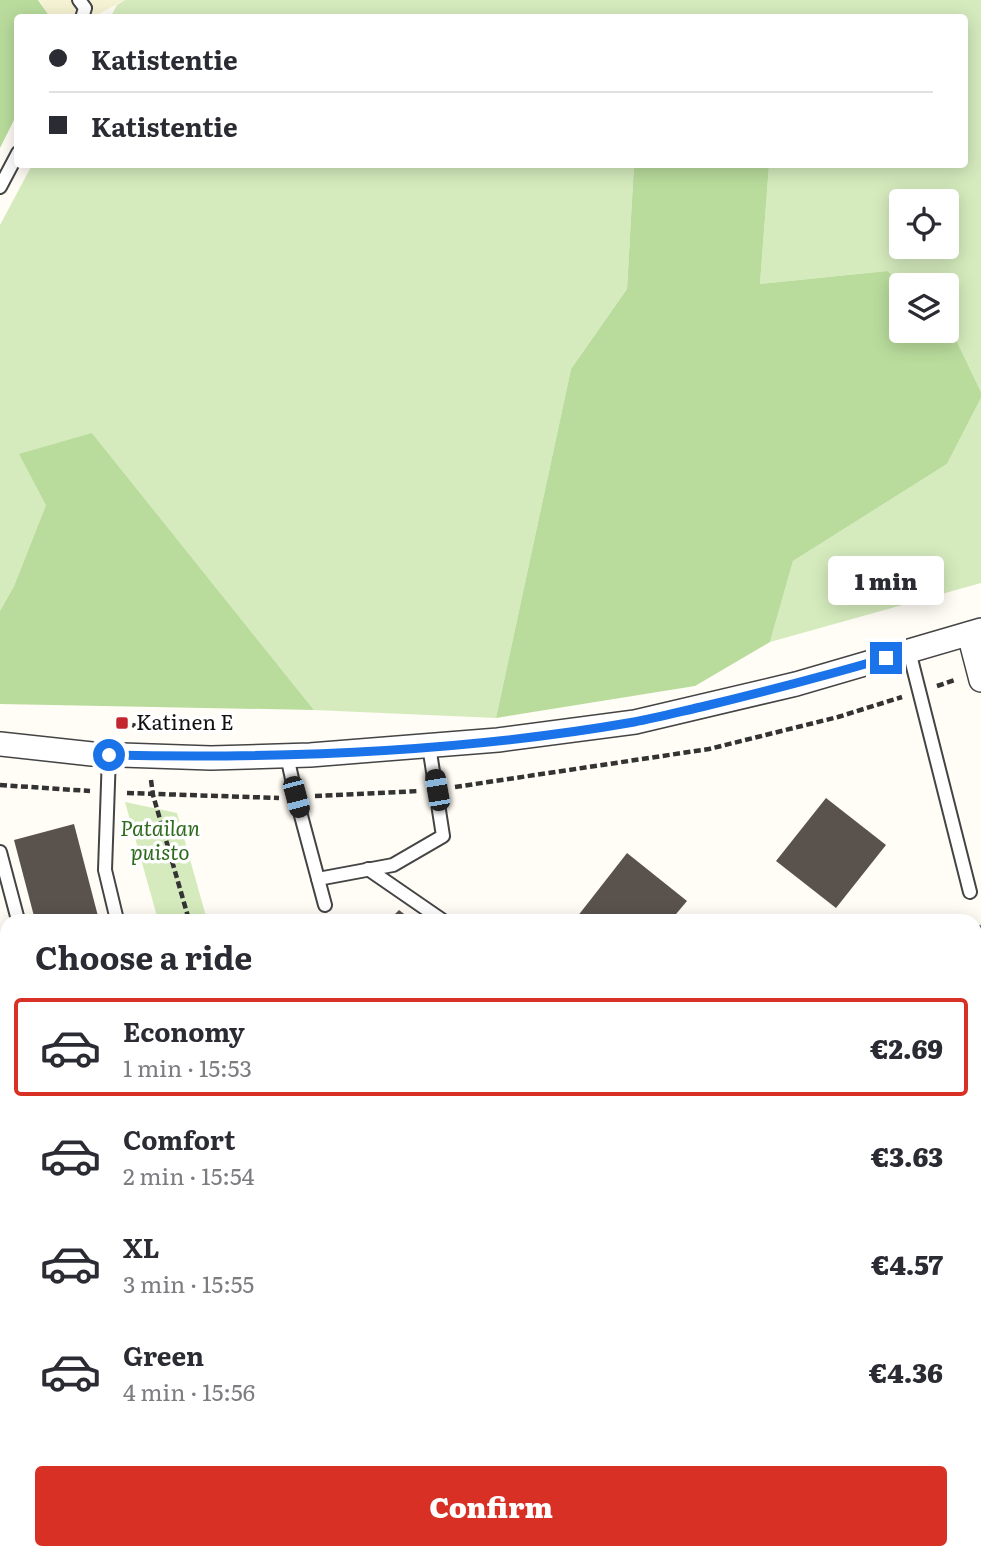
<!DOCTYPE html>
<meta charset="utf-8">
<style>
:root{--surface:#fff;--page:#f2f2f3;--text:#2b2b33;--muted:#7c7c81;--line:#e1e1e2;--accent:#d93025}
body{margin:0;font-family:Literata,serif;background:var(--page);color:var(--text);height:100vh;display:flex;flex-direction:column;font-size:26px;white-space:nowrap}
*{box-sizing:border-box;margin:0}
p{font-size:23px;color:var(--muted)}
.icon{flex:none;width:38px;height:38px;fill:none;stroke:currentColor;stroke-width:2;stroke-linecap:round;stroke-linejoin:round}
.map{position:relative;flex:1;overflow:hidden}
.side{position:absolute;left:0px;top:914px;width:982px;height:646px;display:flex;flex-direction:column;background:var(--surface);border-radius:21px 21px 0 0;box-shadow:0 4px 18px #0003}
.side>*{flex:none}
.guide{position:absolute;left:14px;top:14px;width:954px;height:154px;border-radius:7px;box-shadow:0 4px 18px #0003;display:grid;align-content:center;height:154px;padding:0 35px;background:var(--surface)}
.controls{position:absolute;left:889px;top:189px;display:grid;gap:14px}
.controls a{display:grid;place-items:center;width:70px;height:70px;border-radius:7px;background:var(--surface);box-shadow:0 4px 18px #0003;font-size:35px}
.end{position:absolute;width:32px;height:32px;margin:-16px;border:9px solid #1a73e8;background:#fff;box-shadow:0 0 0 4px #fff}
.from{border-radius:50%}
.bubble{position:absolute;height:49px;border-radius:7px;background:var(--surface);box-shadow:0 4px 18px #0003;font-size:23px;font-weight:800;line-height:49px;text-align:center}
.car{position:absolute;width:21px;height:42px;margin:-21px -10px;border-radius:9px;box-shadow:0 0 5px 2px #0007;background:linear-gradient(#222 24%,#8ab4d8 0 40%,#222 0 76%,#8ab4d8 0 86%,#222 0)}
.guide b{display:flex;align-items:center;gap:24px;height:66px;font-size:26px}
.guide b+b{border-top:2px solid var(--line)}
.guide i{width:18px;height:18px;background:var(--text)}
ul{padding:0;list-style:none}
li{display:flex;align-items:center;gap:21px;height:98px;margin:0 14px 10px;padding:0 21px;border:4px solid transparent;border-radius:7px}
li div{flex:1}
li b{display:block;font-size:26px}
li em{font-style:normal;font-weight:800}
li.current{border-color:var(--accent)}
li>.icon{width:63px;height:63px;stroke-width:1.5}
h2{padding:0 35px;font-size:32px;line-height:84px}
.cta{display:flex;gap:14px;margin-top:auto;padding:14px 35px}
.cta a{flex:1;height:80px;border-radius:7px;background:var(--accent);color:#fff;font-size:28px;font-weight:800;line-height:80px;text-align:center}
.map>svg:first-child{display:block}
.farmland{fill:#f6f3d4}
.green{fill:#d5ebbd;fill-rule:evenodd}
.forest{fill:#b9dc9c}
.building{fill:#5a524d}
.lines{fill:none;stroke-linecap:round;stroke-linejoin:round}
.service-casing{stroke:#444;stroke-width:16}
.minor-casing{stroke:#444;stroke-width:26}
.path{stroke:#333;stroke-width:4.5;stroke-dasharray:7 3.5;stroke-linecap:butt}
.service{stroke:#fff;stroke-width:12}
.minor{stroke:#fff;stroke-width:23}
.route{stroke:#1a73e8;stroke-width:9}
.poi-dot{fill:#c4262e;stroke:#fff;stroke-width:2.5}
.labels{text-anchor:middle;stroke-width:7;stroke-linejoin:round;paint-order:stroke}
.poi-label{font-size:21px;fill:#111;stroke:#fff;text-anchor:start}
.park-label{font-size:21px;font-style:italic;fill:#2f6b1f;stroke:#fff}
</style>
<div class="map">
<svg width="981" height="1558" viewBox="0 0 981 1558">
<rect width="100%" height="100%" fill="#fffdf5"/>
<path class="farmland" d="M39 0H125L91 18 50 17Z"/>
<g class="green">
<path d="M125 0H981V392L947 321V285H906L887 271 760 284 769 165 964 164V18H110L117 5ZM901 201H947V247H901Z"/>
<path d="M32 165H634L627 289 571 369 496 718 314 710 92 433 46 505 14 586 0 611V225Z"/>
<path d="M981 398V583L770 642 793 561 947 464Z"/>
<path d="M125 802 177 813 207 920H158Z"/>
</g>
<g class="forest">
<path d="M0 0H38L50 17 18 18 17 114 0 148Z"/>
<path d="M634 165H769L760 284 887 271 906 285H901V331H947V321L981 392V398L947 464 793 561 770 642 695 686 496 718 571 369 627 289Z"/>
<path d="M92 433 314 710 0 704V611L14 586 46 505 19 454Z"/>
</g>
<g class="building">
<path d="M826 798 886 845 836 908 776 861Z"/>
<path d="M74 824 99 920H35L14 840Z"/>
<path d="M627 853 687 901 671 920H581L577 917Z"/>
<path d="M399 910 412 920H389Z"/>
<path d="M975 1006 981 1010V1097L979 1100 975 1097Z"/>
<path d="M7 1014V1076L0 1078V1015Z"/>
<path d="M0 1193 7 1217V1245L0 1247Z"/>
<path d="M981 1216V1245L979 1243 975 1248V1224Z"/>
<path d="M0 1441 7 1455V1466L0 1470Z"/>
<path d="M7 1520V1552H38L39 1557 0 1558V1522Z"/>
<path d="M308 1552H370L372 1558H309Z"/>
<path d="M776 1552H943L944 1558H758Z"/>
</g>
<g class="lines">
<defs>
<g id="service">
<path d="M79 0 85 8 82 18"/>
<path d="M0 187 18 153"/>
<path d="M909 651 970 892"/>
<path d="M109 755 105 870 117 920"/>
<path d="M287 756 296 797 325 905"/>
<path d="M0 852 18 920"/>
<path d="M368 869 442 920"/>
<path d="M318 879 393 865 443 836 429 746"/>
<path d="M0 994 7 991"/>
<path d="M0 1093 7 1091"/>
<path d="M975 1122 981 1114"/>
<path d="M0 1269 7 1267"/>
<path d="M975 1311 981 1310"/>
<path d="M0 1317 7 1314"/>
<path d="M0 1480 7 1476"/>
<path d="M975 1485 981 1488"/>
<path d="M291 1552 292 1558"/>
<path d="M385 1552 386 1558"/>
<path d="M471 1552 473 1558"/>
<path d="M657 1558 680 1552"/>
</g>
<g id="minor">
<path d="M969 634 981 680"/>
<path d="M0 744 92 754 211 758 310 755 498 740 635 722 796 684 981 630"/>
</g>
</defs>
<use href="#service" class="service-casing"/>
<use href="#minor" class="minor-casing"/>
<g class="path">
<path d="M937 686 955 680"/>
<path d="M122 723 147 728 148 733"/>
<path d="M151 780 153 795 189 920"/>
<path d="M0 785 90 791"/>
<path d="M455 787 709 749 838 717 902 697"/>
<path d="M127 793 279 798"/>
<path d="M315 796 419 791"/>
<path d="M975 929 981 927"/>
<path d="M975 1409 981 1438"/>
<path d="M968 1552 969 1558"/>
</g>
<use href="#service" class="service"/>
<use href="#minor" class="minor"/>
</g>
<g class="lines">
<path class="route" d="M109 755C282 759 463 752 634 722 656 718 679 712 701 707 763 692 825 676 886 658"/>
</g>
<rect class="poi-dot" x="115" y="716" width="14" height="14" rx="3.5"/>
<g class="labels">
<g class="poi-label">
<text x="136" y="730">Katinen E</text>
</g>
<g class="park-label">
<text x="160" y="836">Patailan<tspan x="160" dy="24">puisto</tspan></text>
</g>
</g>
</svg>
<div class="controls">
<a><svg class="icon" aria-label="locate" viewBox="0 0 24 24"><circle cx="12" cy="12" r="6"/><path d="M12 2v4M12 18v4M2 12h4M18 12h4"/></svg></a>
<a><svg class="icon" aria-label="layers" viewBox="0 0 24 24"><path d="M12 4l9 5-9 5-9-5zM3 14l9 5 9-5"/></svg></a>
</div>
<i class="end from" style="left:109px;top:755px"></i>
<i class="end" style="left:886px;top:658px"></i>
<div class="bubble" style="left:828px;top:556px;width:116px">1 min</div>
<i class="car" style="left:437px;top:790px;rotate:350deg"></i>
<i class="car" style="left:296px;top:797px;rotate:165deg"></i>
<div class="guide">
<b><i class="from"></i>Katistentie</b>
<b><i></i>Katistentie</b>
</div>
<section class="side">
<h2>Choose a ride</h2>
<ul>
<li class="current"><svg class="icon" aria-label="car" viewBox="0 0 24 24"><path d="M5 17H2v-5l4-1 3-4h7l3 4 3 1v5h-3M9 17h6M6 11h13"/><circle cx="7" cy="17" r="2"/><circle cx="17" cy="17" r="2"/></svg><div><b>Economy</b><p>1 min · 15:53</p></div><em>€2.69</em></li>
<li><svg class="icon" aria-label="car" viewBox="0 0 24 24"><path d="M5 17H2v-5l4-1 3-4h7l3 4 3 1v5h-3M9 17h6M6 11h13"/><circle cx="7" cy="17" r="2"/><circle cx="17" cy="17" r="2"/></svg><div><b>Comfort</b><p>2 min · 15:54</p></div><em>€3.63</em></li>
<li><svg class="icon" aria-label="car" viewBox="0 0 24 24"><path d="M5 17H2v-5l4-1 3-4h7l3 4 3 1v5h-3M9 17h6M6 11h13"/><circle cx="7" cy="17" r="2"/><circle cx="17" cy="17" r="2"/></svg><div><b>XL</b><p>3 min · 15:55</p></div><em>€4.57</em></li>
<li><svg class="icon" aria-label="car" viewBox="0 0 24 24"><path d="M5 17H2v-5l4-1 3-4h7l3 4 3 1v5h-3M9 17h6M6 11h13"/><circle cx="7" cy="17" r="2"/><circle cx="17" cy="17" r="2"/></svg><div><b>Green</b><p>4 min · 15:56</p></div><em>€4.36</em></li>
</ul>
<div class="cta"><a>Confirm</a></div>
</section>
</div>
